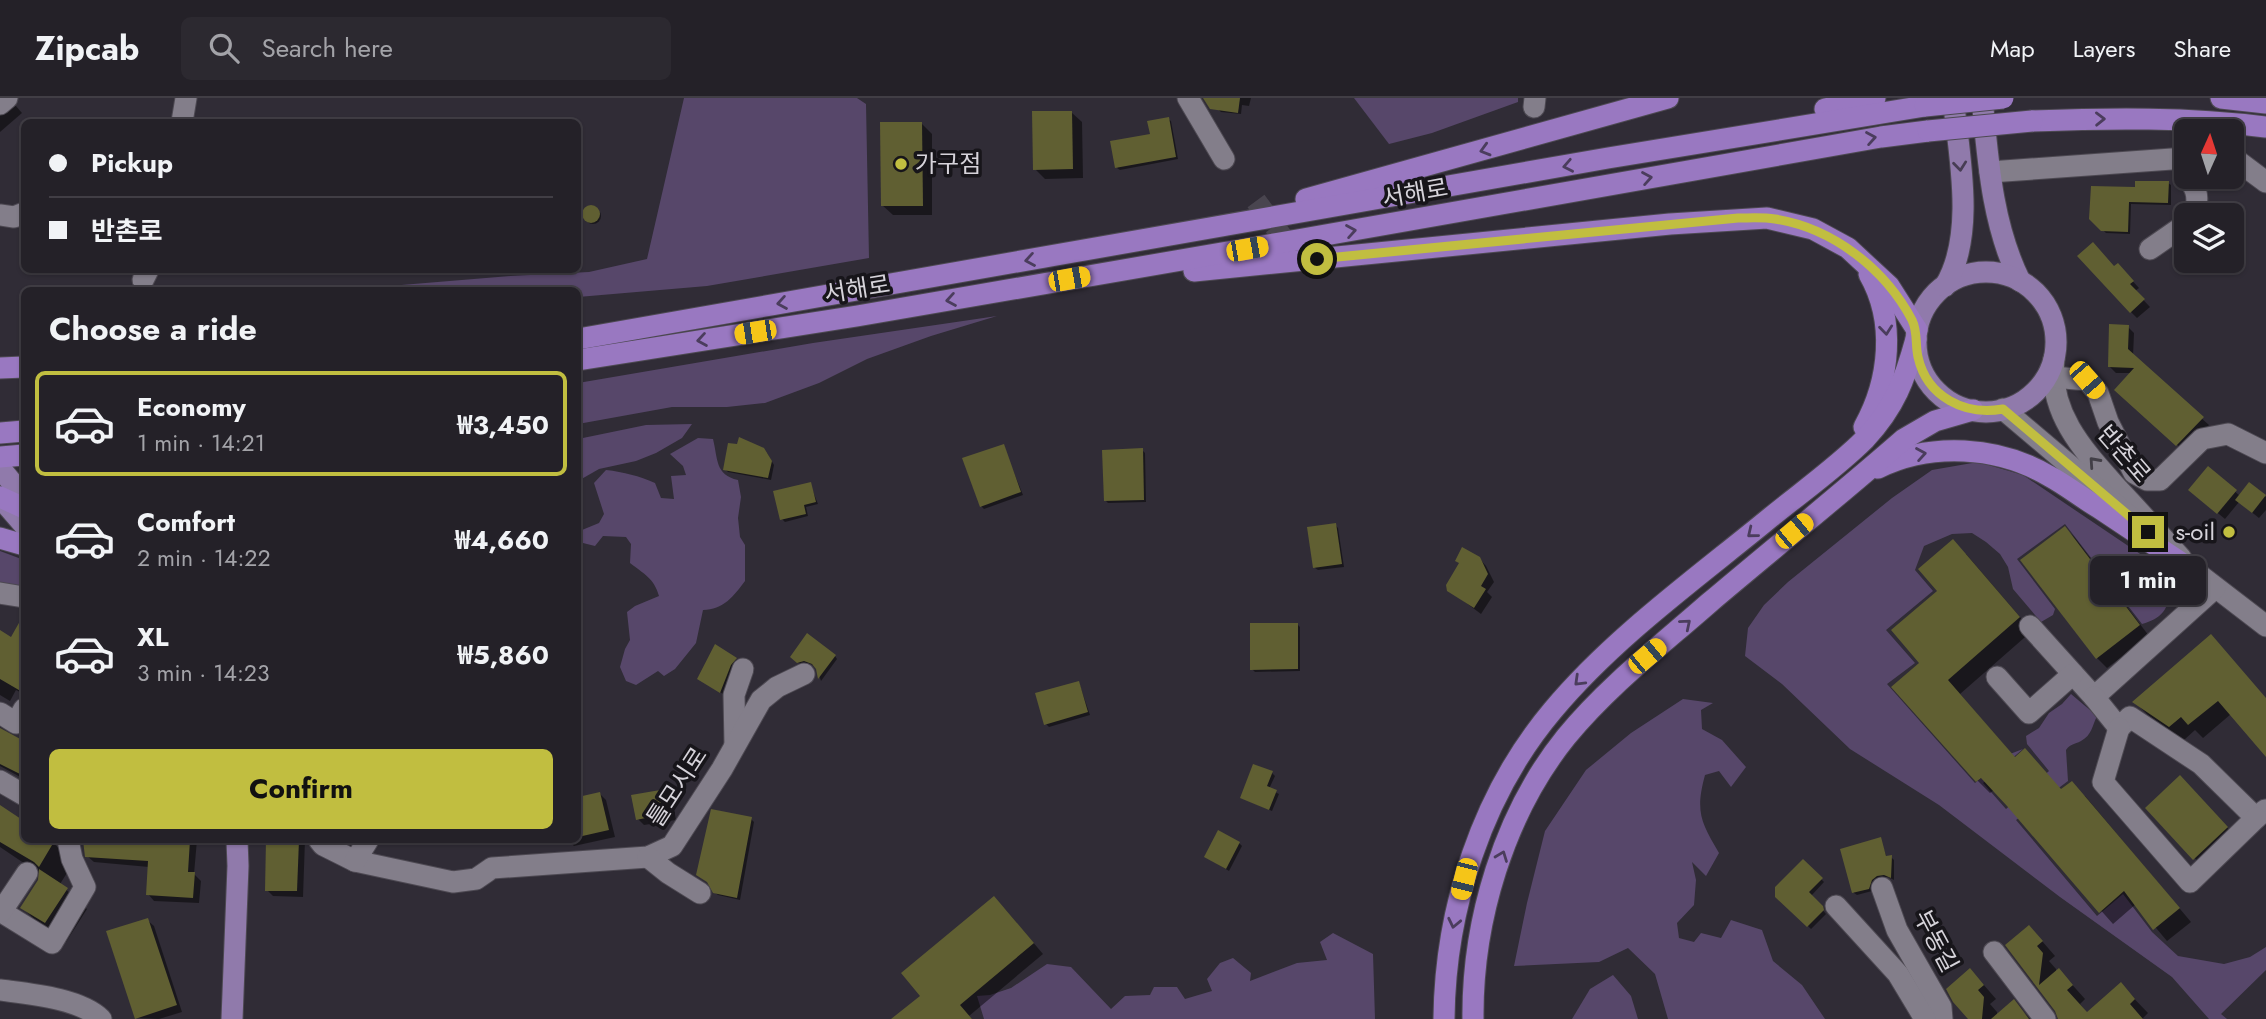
<!DOCTYPE html>
<meta charset="utf-8">
<style>
:root{--surface:#242128;--page:#2c2930;--text:#f1f3f6;--muted:#a3a3a8;--line:#413e45;--accent:#c1be40}
body{margin:0;font-family:Jost,"Noto Sans KR",sans-serif;background:var(--page);color:var(--text);height:100vh;display:flex;flex-direction:column;font-size:26px;white-space:nowrap}
*{box-sizing:border-box;margin:0}
p{font-size:23px;color:var(--muted)}
.icon{flex:none;width:38px;height:38px;fill:none;stroke:currentColor;stroke-width:2;stroke-linecap:round;stroke-linejoin:round}
.map{position:relative;flex:1;overflow:hidden}
.details{position:absolute;left:21px;top:189px;width:560px;height:556px;display:flex;flex-direction:column;background:var(--surface);border-radius:10px;box-shadow:0 2px 5px #0004,0 0 0 2px var(--line)}
.details>*{flex:none}
.top-card{position:absolute;left:21px;top:21px;width:560px;height:154px;border-radius:10px;box-shadow:0 2px 5px #0004,0 0 0 2px var(--line);display:grid;align-content:center;height:154px;padding:0 28px;background:var(--surface)}
.needle{width:46px;rotate:3deg}
.tools{position:absolute;left:2174px;top:21px;display:grid;gap:14px}
.tools a{display:grid;place-items:center;width:70px;height:70px;border-radius:10px;background:var(--surface);box-shadow:0 2px 5px #0004,0 0 0 2px var(--line);font-size:35px}
.end{position:absolute;width:32px;height:32px;margin:-16px;border:9px solid #c1be40;background:#111;box-shadow:0 0 0 4px #111}
.from{border-radius:50%}
.bubble{position:absolute;height:49px;border-radius:10px;background:var(--surface);box-shadow:0 2px 5px #0004,0 0 0 2px var(--line);font-size:23px;font-weight:700;line-height:49px;text-align:center}
.car{position:absolute;width:21px;height:42px;margin:-21px -10px;border-radius:9px;box-shadow:0 0 5px 2px #0007;background:linear-gradient(#f5c518 24%,#345 0 40%,#f5c518 0 76%,#345 0 86%,#f5c518 0)}
.top-card b{display:flex;align-items:center;gap:24px;height:66px;font-size:26px}
.top-card b+b{border-top:2px solid var(--line)}
.top-card i{width:18px;height:18px;background:var(--text)}
ul{padding:0;list-style:none}
li{display:flex;align-items:center;gap:21px;height:105px;margin:0 14px 10px;padding:0 14px;border:4px solid transparent;border-radius:10px}
li div{flex:1}
li b{display:block;font-size:26px}
li em{font-style:normal;font-weight:700}
li.current{border-color:var(--accent)}
li>.icon{width:63px;height:63px;stroke-width:1.5}
h2{padding:0 28px;font-size:32px;line-height:84px}
.button{display:flex;gap:14px;margin-top:auto;padding:14px 28px}
.button a{flex:1;height:80px;border-radius:10px;background:var(--accent);color:#111;font-size:28px;font-weight:700;line-height:80px;text-align:center}
header{display:flex;align-items:center;gap:42px;box-sizing:border-box;height:98px;padding:0 35px;background:var(--surface);border-bottom:2px solid var(--line)}
header strong{font-size:33px}
nav{display:flex;gap:38px;margin-inline-start:auto;font-size:24px}
.search{width:490px;height:63px;background:var(--page);display:flex;align-items:center;gap:18px;box-sizing:border-box;padding:0 24px;border-radius:10px;color:var(--muted);font-size:26px}
.map>svg:first-child{display:block}
.green{fill:#57476a}
.shadow{fill:#0007}
.building{fill:#605f32}
.lines{fill:none;stroke-linecap:round;stroke-linejoin:round}
.minor-tunnel{stroke:#49454f;stroke-width:21;stroke-dasharray:21 10;stroke-linecap:butt}
.minor-casing{stroke:#4d4952;stroke-width:23}
.major-casing{stroke:#4d4952;stroke-width:23}
.highway-casing{stroke:#4d4952;stroke-width:23}
.minor{stroke:#837e8a;stroke-width:21}
.major{stroke:#907aab;stroke-width:21}
.highway{stroke:#9978c1;stroke-width:21}
.highway-bridge-casing{stroke:#4d4952;stroke-width:23;stroke-linecap:butt}
.highway-bridge{stroke:#9978c1;stroke-width:21}
.oneway{stroke:#4b3d5d}
.oneway2{stroke:#473d54}
.oneway3{stroke:#423f47}
.route{stroke:#c1be40;stroke-width:9}
.poi-dot{fill:#c1be40;stroke:#17151a;stroke-width:2.5}
.labels{text-anchor:middle;stroke-width:7;stroke-linejoin:round;paint-order:stroke}
.poi-label{font-size:24px;fill:#d6d3da;stroke:#17151a;text-anchor:start}
.street-label{font-size:24px;fill:#d6d3da;stroke:#17151a}
</style>
<header>
<strong>Zipcab</strong>
<div class="search"><svg class="icon" aria-label="search" viewBox="0 0 24 24"><circle cx="10" cy="10" r="6"/><path d="M15 15l6 6"/></svg>Search here</div>
<nav><a>Map</a><a>Layers</a><a>Share</a></nav>
</header>
<div class="map">
<svg width="2266" height="921" viewBox="0 0 2266 921">
<rect width="100%" height="100%" fill="#302c36"/>
<g class="green">
<path d="M684 0H857L866 6 869 160 707 188 578 199V192H341L510 178 589 174 647 161Z"/>
<path d="M1354 0H1518V4L1432 35 1389 46Z"/>
<path d="M997 218 931 238 867 261 819 285 765 305 727 309H672L578 326V285L813 245Z"/>
<path d="M692 326 682 340 656 355 636 363 599 371 578 383V341L646 327Z"/>
<path d="M698 340 713 341C718 361 715 377 738 382L741 399 738 420 740 439 745 447V483C734 498 723 512 703 512L696 545 675 571 664 578 658 573 636 587 626 583 620 569 625 551 630 542 627 514 635 508 659 498C654 480 644 476 630 465L631 446 626 439 603 438 595 448 583 445 582 432 599 425 604 416 594 385 606 372C624 374 639 378 655 385L661 400 674 401 671 378 686 377 683 368 670 356Z"/>
<path d="M1978 364 2023 377 2161 470C2172 495 2174 518 2142 526L2065 426 2017 461 2055 511 2053 517 2041 524 2013 491 2008 469 2000 456 1986 444 1972 435 1952 436 1924 448 1915 472 1933 493 1886 532 1915 565 1887 586 1975 685 2010 656 2023 651 1983 685 2006 711 2049 673 2027 646 2026 638 2039 630 2049 615 2062 606 2071 596 2097 618C2092 628 2092 637 2081 643 2074 647 2071 645 2066 652L2068 683 2016 722 2097 818 2123 796 2152 834 2178 858 2224 866 2250 859 2266 849V872L2221 916 2227 921H2209L2172 879 2060 799 1939 707 1850 651 1782 586 1745 558 1748 530 1764 507 1788 484 1892 400 1932 372Z"/>
<path d="M0 453 24 462V491L0 488Z"/>
<path d="M1683 601 1713 605 1701 612 1702 631 1722 642 1746 669 1731 689 1719 673 1705 677C1695 714 1701 724 1719 755L1706 778 1692 764 1696 782 1694 807 1677 825 1679 840 1694 844 1701 835 1721 840 1731 822 1762 832 1773 863 1802 887 1825 921H1668L1655 876 1628 850 1599 864 1514 868 1527 805 1545 733 1586 672 1631 635Z"/>
<path d="M1333 835 1373 856 1375 921H984L977 898 990 897 1011 890 1047 866 1071 869 1111 911 1125 898 1150 897 1154 889H1177L1185 901 1212 893 1207 881 1220 865 1233 860 1251 875 1250 883 1297 865 1327 862 1320 844Z"/>
<path d="M1613 877 1631 898 1638 921H1572L1590 891Z"/>
</g>
<g class="shadow">
<path d="M0 0H9L22 15 0 34Z"/>
<path d="M1220 0H1251L1249 8 1242 7 1241 16 1221 14 1218 11Z"/>
<path d="M1071 14 1082 24 1083 80 1045 81 1035 71Z"/>
<path d="M1168 21 1171 23 1178 61 1120 72 1117 70Z"/>
<path d="M922 26 932 36V117H893L882 107Z"/>
<path d="M2168 85 2171 87V107L2131 106 2130 136 2106 135 2091 120 2137 91Z"/>
<circle cx="593" cy="118" r="8"/>
<path d="M2118 167 2139 190 2135 193 2150 209 2137 220 2131 214 2115 170Z"/>
<path d="M2128 229 2134 235 2133 259 2209 327 2184 353 2123 298 2131 275H2116L2109 268Z"/>
<path d="M1003 348 1023 397 984 411 981 408Z"/>
<path d="M1142 352 1145 355 1146 404 1108 405 1105 402Z"/>
<path d="M767 355 774 367 771 382 728 374 725 371Z"/>
<path d="M2208 370 2240 398 2249 386 2266 399V412L2259 420 2239 404 2225 421 2197 398Z"/>
<path d="M810 386 818 406 806 409 808 418 785 424 782 421Z"/>
<path d="M1335 427 1338 430 1344 469 1318 472 1315 470Z"/>
<path d="M2065 430 2075 440 2149 538 2107 570 2097 560Z"/>
<path d="M1966 456 2032 533 1960 596 2016 661 2062 693 2085 698 2191 824 2167 843 2136 806 2113 826 1994 692 1990 695 1977 682 1922 565 1939 493Z"/>
<path d="M1479 460 1486 468 1494 484 1487 494 1492 499 1481 516 1449 492Z"/>
<path d="M20 526 24 529V596L16 592 10 603 0 597V534L12 541Z"/>
<path d="M1297 526 1300 529V573L1255 574 1252 571Z"/>
<path d="M835 558 837 561 821 583 816 568 808 565 801 567 792 559Z"/>
<path d="M736 561 738 564 733 570 723 596 702 583Z"/>
<path d="M1079 585 1090 617 1049 629 1046 626Z"/>
<path d="M2266 601V656L2231 616 2203 640 2195 632 2184 642 2148 617 2135 604Z"/>
<path d="M0 632 24 646V681L0 668Z"/>
<path d="M1272 675 1275 678 1269 691 1279 696 1272 713 1242 700Z"/>
<path d="M2190 690 2237 740 2205 771 2147 710Z"/>
<path d="M665 693 672 700 676 722 644 727 638 721Z"/>
<path d="M600 696 606 702 615 739 574 748 568 742H578V701Z"/>
<path d="M0 709 24 725V742H50L74 764 60 786 87 811 66 844 42 829 22 809 40 783V776L0 749Z"/>
<path d="M751 721 754 724 740 802 718 797 714 794Z"/>
<path d="M1880 741 1887 760 1891 759 1894 762V782L1888 779 1880 780 1874 785 1872 793 1857 797 1854 795 1842 752Z"/>
<path d="M85 742H197L194 776 201 783 199 805 154 803 148 796 149 769 94 764 87 758Z"/>
<path d="M268 742H305L303 799 273 798 267 792Z"/>
<path d="M1239 745 1242 748 1229 773 1206 759Z"/>
<path d="M1803 763 1824 784 1811 798 1826 816 1811 831 1777 798Z"/>
<path d="M1004 810 1043 856 969 918 972 921H893L922 898Z"/>
<path d="M147 822 154 828 182 914 159 921 137 920Z"/>
<path d="M2042 843 2055 858 2049 863 2056 871V875L2059 872 2085 901 2080 906 2087 915 2121 887 2148 915 2142 921H2059L2057 912 2007 847Z"/>
<path d="M1983 886 1996 901 1990 906 1997 914V918L2013 904 2030 921H1970L1954 903Z"/>
</g>
<g class="building">
<path d="M1203 0H1240L1238 15 1210 11Z"/>
<path d="M1032 13H1072L1073 71 1033 72Z"/>
<path d="M1169 19 1176 59 1115 70 1110 43 1150 36 1147 23Z"/>
<path d="M880 24H922L923 108H881Z"/>
<path d="M2135 83H2169L2168 105 2129 104 2128 134 2101 133 2089 121 2091 88 2135 89Z"/>
<circle cx="591" cy="116" r="9"/>
<path d="M2093 144 2114 168 2118 165 2134 183 2130 186 2145 201 2130 215 2077 158Z"/>
<path d="M2109 226 2129 227 2128 251 2204 319 2176 348 2114 292 2134 270 2108 269Z"/>
<path d="M739 339 764 350 772 363 768 380 723 372 728 345 737 346Z"/>
<path d="M1004 346 1021 394 980 409 962 360Z"/>
<path d="M1143 350 1144 402 1104 403 1102 352Z"/>
<path d="M2208 368 2237 392 2217 416 2188 392Z"/>
<path d="M811 384 816 404 804 407 806 416 780 422 773 393Z"/>
<path d="M2249 384 2266 397 2252 415 2235 402Z"/>
<path d="M1336 425 1342 466 1313 470 1307 429Z"/>
<path d="M2065 428 2140 527 2096 561 2020 462Z"/>
<path d="M1953 441 2020 519 1948 582 2015 659 2025 650 2061 691 2072 683 2180 810 2153 832 2124 793 2099 815 2007 708 1981 680 1976 684 1891 589 1919 565 1891 532 1937 493 1918 471Z"/>
<path d="M1462 449 1480 459 1488 476 1481 488 1486 491 1474 510 1447 493 1446 487 1459 465 1455 463Z"/>
<path d="M24 516V595L0 581V532L11 539Z"/>
<path d="M1250 525H1298V571L1250 572Z"/>
<path d="M807 535 836 557 818 581 816 571 812 566 804 563 797 565 790 559Z"/>
<path d="M2211 536 2266 600V659L2218 603 2188 627 2181 619 2169 629 2132 604Z"/>
<path d="M715 546 737 560 731 567 720 595 697 581Z"/>
<path d="M1079 583 1088 614 1044 627 1035 595Z"/>
<path d="M0 630 24 643V678L0 666Z"/>
<path d="M1253 666 1273 673 1267 688 1277 692 1269 712 1240 700Z"/>
<path d="M2180 677 2228 729 2193 762 2145 710Z"/>
<path d="M666 691 670 715 636 722 631 697Z"/>
<path d="M600 694 609 732 578 739V699Z"/>
<path d="M0 707 24 723V742H55L39 769 34 764 0 744Z"/>
<path d="M711 711 752 719 737 800 713 795 707 784 696 777Z"/>
<path d="M1218 732 1240 744 1226 771 1204 759Z"/>
<path d="M1881 739 1886 758 1892 757 1891 780 1884 777 1877 778 1872 782 1869 791 1852 795 1840 751Z"/>
<path d="M83 742H190L188 774H195L193 800 146 797 148 763 85 759Z"/>
<path d="M266 742H299L297 793H265Z"/>
<path d="M1803 761 1823 780 1809 794 1823 808 1824 812 1807 829 1775 799V789Z"/>
<path d="M39 771 68 790 45 825 20 810 38 782Z"/>
<path d="M994 798 1034 845 960 907 972 921H891L920 898 901 875Z"/>
<path d="M148 820 177 907 135 921 106 833Z"/>
<path d="M2029 827 2043 843 2037 848 2043 855 2039 887 2059 870 2073 887 2067 892 2087 914 2121 884 2135 901 2130 906 2143 921H2058L2055 913 2005 847Z"/>
<path d="M1970 870 1984 887 1978 892 1984 899 1982 921H1968L1953 904 1946 891Z"/>
<path d="M2014 901 2029 921H1991Z"/>
</g>
<g class="lines">
<path class="minor-tunnel" d="M1256 103 1295 156"/>
<defs>
<g id="minor">
<path d="M1188 0 1224 61"/>
<path d="M0 6 7 0"/>
<path d="M1534 9 1535 0"/>
<path d="M182 24 186 0"/>
<path d="M2231 60 2235 61 2266 84"/>
<path d="M1990 74 2186 60"/>
<path d="M2187 79C2198 92 2199 101 2194 117"/>
<path d="M0 117 14 119 24 115"/>
<path d="M2150 151 2186 126"/>
<path d="M143 182 148 172"/>
<path d="M2054 261C2048 316 2085 354 2119 392 2140 414 2160 437 2181 460"/>
<path d="M2053 279 2087 282 2098 295 2108 324 2134 375 2147 382H2160L2202 341 2228 336 2266 355"/>
<path d="M2003 311 2146 432"/>
<path d="M2175 458 2266 528"/>
<path d="M0 495 24 499"/>
<path d="M2030 528 2094 599 2215 490"/>
<path d="M1997 579 2029 615 2073 576"/>
<path d="M2094 599 2119 630 2130 619 2201 666 2256 720 2265 712"/>
<path d="M0 615 16 625 24 611"/>
<path d="M2119 630 2103 684 2190 784 2256 720"/>
<path d="M735 647 734 597 743 571"/>
<path d="M0 683 24 697"/>
<path d="M319 742 323 747 355 763 453 784 476 781 492 770 648 759 672 748 722 671 761 602 777 589 804 576"/>
<path d="M648 759 668 775 700 795"/>
<path d="M355 763 368 742"/>
<path d="M1882 790 1897 832 1941 909 1942 921"/>
<path d="M1836 808 1898 876 1925 921"/>
<path d="M0 813 52 845 85 789 72 761 68 742"/>
<path d="M1 814 27 775"/>
<path d="M1994 854 2045 921"/>
<path d="M0 892C30 896 79 900 101 921"/>
</g>
<g id="major">
<path d="M1982 0C1988 63 1992 126 2020 183"/>
<circle cx="1986" cy="244" r="70"/>
<path d="M1945 188C1976 137 1959 56 1953 0"/>
<path d="M0 370 24 399"/>
<path d="M0 399 24 427"/>
<path d="M232 921 238 768 237 742"/>
</g>
<g id="highway">
<path d="M2221 0 2266 5"/>
<path d="M1825 11 1875 0"/>
<path d="M2032 23C2110 20 2188 19 2266 29"/>
<path d="M1306 101 1668 0"/>
<path d="M1194 173 1670 126 1767 120 1813 131 1848 150 1889 188 1917 232"/>
<path d="M578 241 1608 60 1925 8"/>
<path d="M578 262 857 218 1297 142 1881 39 1928 33"/>
<path d="M0 270 24 269"/>
<path d="M1864 329C1890 282 1896 223 1869 176"/>
<path d="M0 335 24 333"/>
<path d="M0 359 24 357"/>
<path d="M1878 370C1931 344 1998 348 2049 378 2066 387 2082 400 2099 410 2129 430 2159 450 2189 470"/>
<path d="M0 399 24 410"/>
<path d="M0 440 24 447"/>
<path d="M1444 921C1445 811 1482 696 1553 612 1614 539 1698 479 1771 419 1803 393 1837 369 1865 341 1895 309 1905 281 1916 241"/>
<path d="M1473 921C1472 823 1504 716 1566 639 1608 588 1660 548 1709 505 1774 450 1840 397 1904 341L1935 323 1973 312"/>
</g>
</defs>
<use href="#minor" class="minor-casing"/>
<use href="#major" class="major-casing"/>
<use href="#highway" class="highway-casing"/>
<use href="#minor" class="minor"/>
<use href="#major" class="major"/>
<use href="#highway" class="highway"/>
<defs>
<g id="highway-bridge">
<path d="M1925 8 2003 0"/>
<path d="M1928 33 2032 23"/>
</g>
</defs>
<use href="#highway-bridge" class="highway-bridge-casing"/>
<use href="#highway-bridge" class="highway-bridge"/>
</g>
<defs><path id="oneway-chevron" d="M-2-3.5L2.5 0L-2 3.5" fill="none" stroke-width="1.6" stroke-linecap="round" stroke-linejoin="round" transform="scale(1.75)"/></defs>
<g class="oneway">
<use href="#oneway-chevron" transform="translate(2100 21) rotate(-1)"/>
<use href="#oneway-chevron" transform="translate(1871 40) rotate(-10)"/>
<use href="#oneway-chevron" transform="translate(1485 52) rotate(164)"/>
<use href="#oneway-chevron" transform="translate(1568 68) rotate(169)"/>
<use href="#oneway-chevron" transform="translate(1647 80) rotate(-10)"/>
<use href="#oneway-chevron" transform="translate(1351 133) rotate(-10)"/>
<use href="#oneway-chevron" transform="translate(1030 162) rotate(170)"/>
<use href="#oneway-chevron" transform="translate(951 202) rotate(170)"/>
<use href="#oneway-chevron" transform="translate(782 205) rotate(170)"/>
<use href="#oneway-chevron" transform="translate(1886 232) rotate(84)"/>
<use href="#oneway-chevron" transform="translate(702 242) rotate(171)"/>
<use href="#oneway-chevron" transform="translate(1921 356) rotate(-10)"/>
<use href="#oneway-chevron" transform="translate(1752 435) rotate(141)"/>
<use href="#oneway-chevron" transform="translate(1686 526) rotate(-40)"/>
<use href="#oneway-chevron" transform="translate(1579 583) rotate(136)"/>
<use href="#oneway-chevron" transform="translate(1502 758) rotate(-69)"/>
<use href="#oneway-chevron" transform="translate(1454 825) rotate(102)"/>
</g>
<use class="oneway2" href="#oneway-chevron" transform="translate(1960 68) rotate(84)"/>
<use class="oneway3" href="#oneway-chevron" transform="translate(2094 364) rotate(-132)"/>
<g class="lines">
<path class="route" d="M1317 161 1738 120C1750 120 1763 119 1775 121 1833 130 1885 171 1912 222 1918 234 1915 246 1918 259 1927 299 1965 318 2003 311L2148 434"/>
</g>
<g class="poi-dot">
<circle cx="901" cy="66" r="7"/>
<circle cx="2229" cy="434" r="7"/>
</g>
<g class="labels">
<g class="poi-label">
<text x="915" y="74">가구점</text>
<text x="2215" y="442" text-anchor="end">s-oil</text>
</g>
<g class="street-label">
<text transform="translate(1415 95) rotate(-10)" y="8">서해로</text>
<text transform="translate(857 191) rotate(-9)" y="8">서해로</text>
<text transform="translate(2124 356) rotate(49)" y="8">반촌로</text>
<text transform="translate(677 689) rotate(-57)" y="8">틀모시로</text>
<text transform="translate(1936 843) rotate(62)" y="8">부동길</text>
</g>
</g>
</svg>
<div class="tools">
<a><svg class="needle" viewBox="-14 -14 28 28"><path d="M0-13l5 13h-10z" fill="#e53935"/><path d="M0 13l5-13h-10z" fill="#a3a3a8"/></svg></a>
<a><svg class="icon" aria-label="layers" viewBox="0 0 24 24"><path d="M12 4l9 5-9 5-9-5zM3 14l9 5 9-5"/></svg></a>
</div>
<i class="end from" style="left:1317px;top:161px"></i>
<i class="end" style="left:2148px;top:434px"></i>
<div class="bubble" style="left:2090px;top:458px;width:116px">1 min</div>
<i class="car" style="left:1247px;top:151px;rotate:80deg"></i>
<i class="car" style="left:1069px;top:181px;rotate:80deg"></i>
<i class="car" style="left:755px;top:234px;rotate:261deg"></i>
<i class="car" style="left:2087px;top:282px;rotate:139deg"></i>
<i class="car" style="left:1794px;top:433px;rotate:50deg"></i>
<i class="car" style="left:1647px;top:558px;rotate:50deg"></i>
<i class="car" style="left:1464px;top:781px;rotate:194deg"></i>
<div class="top-card">
<b><i class="from"></i>Pickup</b>
<b><i></i>반촌로</b>
</div>
<section class="details">
<h2>Choose a ride</h2>
<ul>
<li class="current"><svg class="icon" aria-label="car" viewBox="0 0 24 24"><path d="M5 17H2v-5l4-1 3-4h7l3 4 3 1v5h-3M9 17h6M6 11h13"/><circle cx="7" cy="17" r="2"/><circle cx="17" cy="17" r="2"/></svg><div><b>Economy</b><p>1 min · 14:21</p></div><em>₩3,450</em></li>
<li><svg class="icon" aria-label="car" viewBox="0 0 24 24"><path d="M5 17H2v-5l4-1 3-4h7l3 4 3 1v5h-3M9 17h6M6 11h13"/><circle cx="7" cy="17" r="2"/><circle cx="17" cy="17" r="2"/></svg><div><b>Comfort</b><p>2 min · 14:22</p></div><em>₩4,660</em></li>
<li><svg class="icon" aria-label="car" viewBox="0 0 24 24"><path d="M5 17H2v-5l4-1 3-4h7l3 4 3 1v5h-3M9 17h6M6 11h13"/><circle cx="7" cy="17" r="2"/><circle cx="17" cy="17" r="2"/></svg><div><b>XL</b><p>3 min · 14:23</p></div><em>₩5,860</em></li>
</ul>
<div class="button"><a>Confirm</a></div>
</section>
</div>
